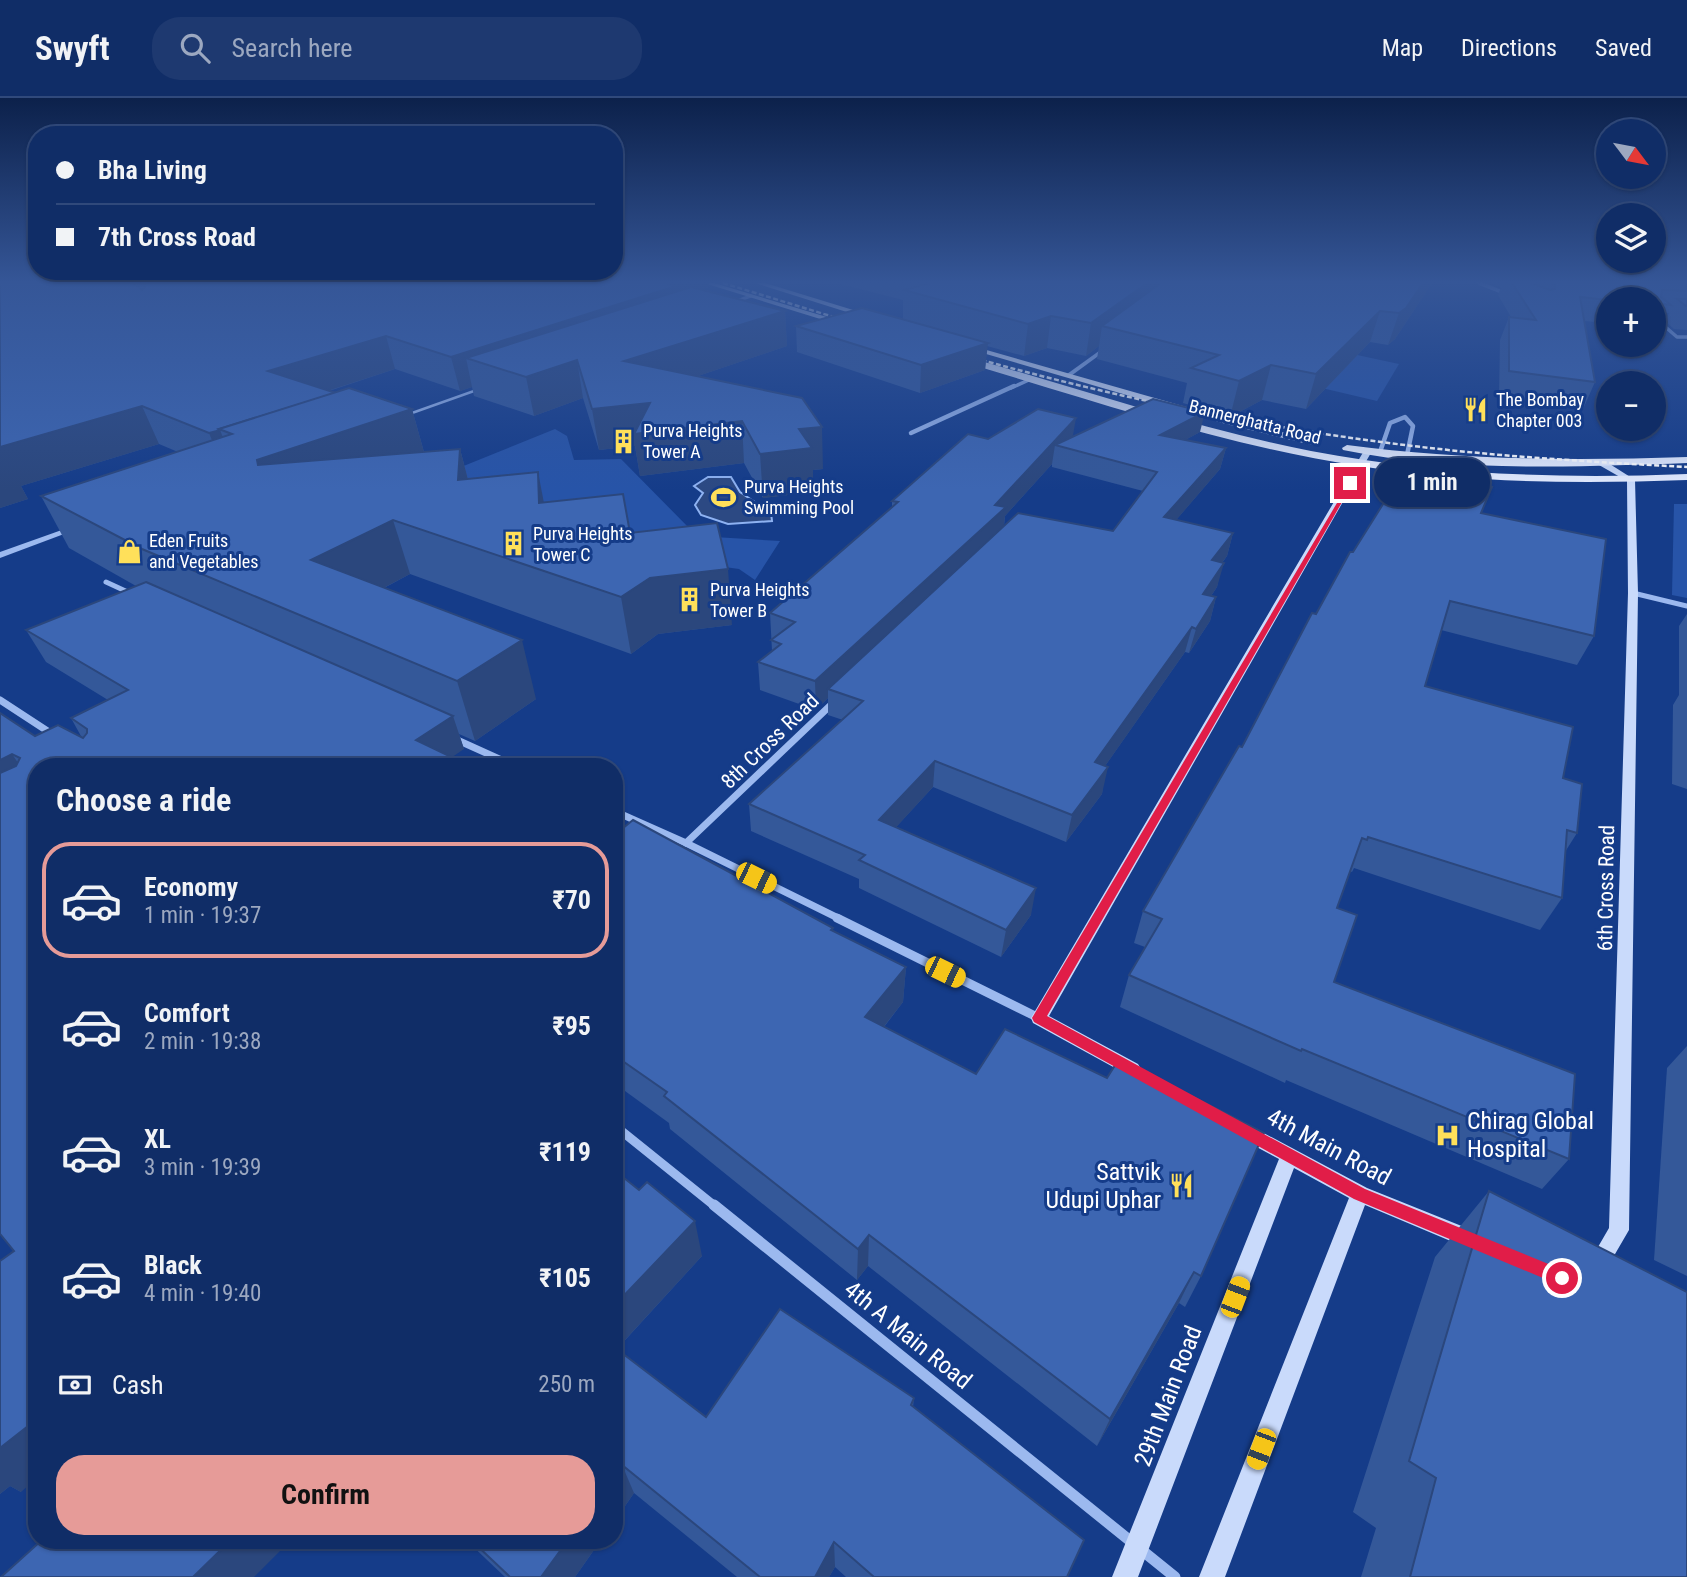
<!DOCTYPE html>
<meta charset="utf-8">
<style>
:root{--surface:#102d67;--page:#1e3970;--text:#f1f3f6;--muted:#9ca8c0;--line:#30497b;--accent:#e69b98}
body{margin:0;font-family:"Roboto Condensed",sans-serif;background:var(--page);color:var(--text);height:100vh;display:flex;flex-direction:column;font-size:26px;white-space:nowrap}
*{box-sizing:border-box;margin:0}
p{font-size:23px;color:var(--muted)}
.icon{flex:none;width:38px;height:38px;fill:none;stroke:currentColor;stroke-width:2;stroke-linecap:round;stroke-linejoin:round}
.map{position:relative;flex:1;overflow:hidden}
.drawer{position:absolute;left:28px;top:660px;width:595px;height:791px;display:flex;flex-direction:column;background:var(--surface);border-radius:28px;box-shadow:0 2px 5px #0004,0 0 0 2px var(--line)}
.drawer>*{flex:none}
.top-card{position:absolute;left:28px;top:28px;width:595px;height:154px;border-radius:28px;box-shadow:0 2px 5px #0004,0 0 0 2px var(--line);display:grid;align-content:center;height:154px;padding:0 28px;background:var(--surface)}
.needle{width:46px;rotate:122deg}
.buttons{position:absolute;left:1596px;top:21px;display:grid;gap:14px}
.buttons a{display:grid;place-items:center;width:70px;height:70px;border-radius:50%;background:var(--surface);box-shadow:0 2px 5px #0004,0 0 0 2px var(--line);font-size:35px}
.end{position:absolute;width:32px;height:32px;margin:-16px;border:9px solid #e11d48;background:#fff;box-shadow:0 0 0 4px #fff}
.from{border-radius:50%}
.bubble{position:absolute;height:49px;border-radius:24px;background:var(--surface);box-shadow:0 2px 5px #0004,0 0 0 2px var(--line);font-size:23px;font-weight:700;line-height:49px;text-align:center}
.car{position:absolute;width:21px;height:42px;margin:-21px -10px;border-radius:9px;box-shadow:0 0 5px 2px #0007;background:linear-gradient(#f5c518 24%,#345 0 40%,#f5c518 0 76%,#345 0 86%,#f5c518 0)}
.top-card b{display:flex;align-items:center;gap:24px;height:66px;font-size:26px}
.top-card b+b{border-top:2px solid var(--line)}
.top-card i{width:18px;height:18px;background:var(--text)}
ul{padding:0;list-style:none}
li{display:flex;align-items:center;gap:21px;height:116px;margin:0 14px 10px;padding:0 14px;border:4px solid transparent;border-radius:28px}
li div{flex:1}
li b{display:block;font-size:26px}
li em{font-style:normal;font-weight:700}
li.on{border-color:var(--accent)}
li>.icon{width:63px;height:63px;stroke-width:1.5}
h2{padding:0 28px;font-size:32px;line-height:84px}
.pay{display:flex;align-items:center;gap:18px;height:77px;padding:0 28px;font-size:26px}
.pay p{margin-inline-start:auto}
.cta{display:flex;gap:14px;margin-top:auto;padding:14px 28px}
.cta a{flex:1;height:80px;border-radius:28px;background:var(--accent);color:#111;font-size:28px;font-weight:700;line-height:80px;text-align:center}
header{display:flex;align-items:center;gap:42px;box-sizing:border-box;height:98px;padding:0 35px;background:var(--surface);border-bottom:2px solid var(--line)}
header strong{font-size:33px}
nav{display:flex;gap:38px;margin-inline-start:auto;font-size:24px}
.search{width:490px;height:63px;background:var(--page);display:flex;align-items:center;gap:18px;box-sizing:border-box;padding:0 24px;border-radius:28px;color:var(--muted);font-size:26px}
.map>svg:first-child{display:block}
.green{fill:#2754a8}
.water{fill:#2c4983;stroke:#8eb2f2;stroke-width:2}
.lines{fill:none;stroke-linecap:round;stroke-linejoin:round}
.minor-far5{stroke:#9cb9ef;stroke-width:3.5}
.minor-far4{stroke:#9cb9ef;stroke-width:4.5}
.minor-far3{stroke:#9cb9ef;stroke-width:5}
.minor-far2{stroke:#9cb9ef;stroke-width:7}
.minor-far1{stroke:#9cb9ef;stroke-width:9}
.minor{stroke:#9cb9ef;stroke-width:11}
.tertiary{fill:#9cb9ef;fill-rule:evenodd}
.secondary{fill:#c9dafb;fill-rule:evenodd}
.primary{fill:#e4ecff;fill-rule:evenodd}
.rail{stroke:#fff;stroke-width:2.5;stroke-dasharray:5 2.5;stroke-linecap:butt}
.wall{fill:#345899;fill-rule:evenodd}
.shaded-wall{fill:#2b477d}
.building{fill:#3d66b2;stroke:#2b477d;stroke-width:2}
.route{fill:#e11d48}
.labels{text-anchor:middle;stroke-width:6;stroke-linejoin:round;paint-order:stroke}
.far-poi-label{font-size:18px;fill:#fff;stroke:#153c89;text-anchor:start}
.far-street-label{font-size:18px;fill:#fff;stroke:#153c89}
.street-label{font-size:21px;fill:#fff;stroke:#153c89}
.near-poi-label{font-size:24px;fill:#fff;stroke:#153c89;text-anchor:start}
.near-street-label{font-size:24px;fill:#fff;stroke:#153c89}
</style>
<header>
<strong>Swyft</strong>
<div class="search"><svg class="icon" aria-label="search" viewBox="0 0 24 24"><circle cx="10" cy="10" r="6"/><path d="M15 15l6 6"/></svg>Search here</div>
<nav><a>Map</a><a>Directions</a><a>Saved</a></nav>
</header>
<div class="map">
<svg width="1687" height="1479" viewBox="0 0 1687 1479">
<rect width="100%" height="100%" fill="#153c89"/>
<g class="green">
<path d="M1166 216 1399 266 1377 303 1131 245Z"/>
<path d="M555 331 567 338 574 362 621 361 692 433 714 439 780 443 755 482 739 471 703 466 586 437 419 386Z"/>
<path d="M1674 406H1687V500L1672 497Z"/>
</g>
<path class="water" d="M708 379H731L740 394 771 415 772 423 728 426 701 417 695 407 703 395 694 388Z"/>
<g class="lines">
<g class="minor-far5">
<path d="M1479 185 1507 196"/>
<path d="M1654 219 1677 239H1687"/>
<path d="M1011 290 1031 281"/>
</g>
<g class="minor-far4">
<path d="M911 335 1014 288"/>
<path d="M1380 354 1390 325 1405 319 1413 328 1407 357"/>
</g>
<g class="minor-far3">
<path d="M106 484 132 496"/>
<path d="M1633 495 1687 508"/>
</g>
<g class="minor-far2">
<path d="M0 602 52 636"/>
<path d="M455 641 515 668"/>
<path d="M614 713 686 745 840 821"/>
<path d="M686 745 835 603"/>
</g>
<g class="minor-far1">
<path d="M837 820 1039 920"/>
<path d="M614 1027 716 1109"/>
</g>
<path class="minor" d="M714 1107 1175 1479"/>
<g class="tertiary">
<path d="M751 196 753 199 727 208 722 207Z"/>
<path d="M1110 245 1112 248 1071 278H1067V276Z"/>
<path d="M487 287 492 288 399 321 394 320Z"/>
<path d="M73 428 80 430 0 460V454Z"/>
</g>
<g class="secondary">
<path d="M1365 351 1372 353 1049 918 1138 966 1141 971 1138 976 1132 978 1126 976 1033 925 1031 920Z"/>
<path d="M1599 363H1605L1635 382 1638 495 1629 1132 1604 1175 1597 1178 1590 1175 1587 1168 1609 1130 1628 495 1627 383 1599 367Z"/>
<path d="M1245 1025 1367 1090 1479 1135 1482 1142 1479 1149 1472 1152 1365 1107 1225 1479H1199L1349 1100 1294 1070 1138 1479H1112L1279 1061 1238 1039 1236 1033 1238 1027Z"/>
</g>
<g class="primary">
<path d="M704 185H714L850 226 843 228Z"/>
<path d="M755 185H765L876 219 869 221Z"/>
<path d="M962 245 1232 322 1320 343 1321 345 1316 348 1226 326 962 249Z"/>
<path d="M963 258C1079 290 1193 330 1311 353 1436 377 1561 381 1687 376V382C1577 386 1468 385 1359 368 1223 347 1091 302 960 263Z"/>
<path d="M1347 347C1460 362 1573 363 1687 359V365C1579 369 1449 374 1343 352L1342 350Z"/>
</g>
<g class="rail">
<path d="M723 185 850 224"/>
<path d="M967 258C1113 299 1262 330 1413 348 1504 359 1595 364 1687 369"/>
</g>
</g>
<g class="wall">
<path d="M0 185H709V189L701 191 785 213 787 248 698 278 823 371 813 372V394L763 400 744 365 640 378 635 348 599 352 583 300 534 318 474 298 472 289 460 293 395 271 329 293 412 311 424 354 460 351 468 381 544 405 630 435 732 527 658 536 631 556 410 476 384 490 536 601 475 643 459 636 464 651 37 668 21 1394 10 1388 0 1396V1163L14 1153 0 615 35 638 82 640 71 620 108 602 46 564 26 532 136 488 69 450 41 398 178 354 159 346 21 388 28 401 0 410Z"/>
<path d="M837 185H1432L1395 241 1388 247 1370 244 1306 311 1262 302 1230 319 1183 305 1187 285 1097 261 1099 248 1086 258 1047 250 1024 258 987 248 985 272 920 295 797 254 796 228 903 221V202Z"/>
<path d="M1492 185H1687V232L1674 231 1665 223 1669 215H1667L1659 229H1654V201H1608V225L1584 223 1595 284 1583 311 1499 299 1500 242 1509 219H1511L1498 197 1501 189Z"/>
<path d="M1200 334 1185 342 1226 350 1220 371 1176 422 1233 435 1227 458 1222 465 1217 489 1211 498 1216 499 1210 523 1189 555 1185 554 1105 668 1102 696 1066 744 933 689 896 729 1031 817 1001 859 859 790V781L751 733 749 706 843 622 828 617V600L816 612 760 592 758 564 772 553 770 515 892 410V403L988 341ZM1052 366V369L1143 393 1113 433 1004 428 1005 418Z"/>
<path d="M1481 415 1594 538 1577 567 1441 532 1425 588 1563 680 1577 735 1565 754 1562 800 1540 832 1354 770 1352 774 1350 773 1337 810 1334 884 1569 1061 1542 1091 1286 982 1285 985 1120 909 1129 877 1145 849 1134 845 1143 813 1242 649 1316 516 1353 454Z"/>
<path d="M1687 516V691L1672 686 1673 607 1679 597V528Z"/>
<path d="M614 728 833 830V833L906 869 903 904 884 929 1201 1178 1185 1209 1179 1205 1097 1348 868 1168 857 1182 670 1031 669 1025 614 985Z"/>
<path d="M1687 948V1178L1654 1162 1667 970Z"/>
<path d="M614 1072 702 1158 617 1251 706 1319 914 1300 913 1309 1067 1479H846L835 1469 829 1479H737L634 1395 614 1424Z"/>
<path d="M1489 1093 1687 1479H1361L1376 1430 1353 1414 1435 1159Z"/>
<path d="M466 1442H601L575 1479H505Z"/>
</g>
<g class="shaded-wall">
<path d="M635 185H709V189L677 197 466 260 472 289 460 293 451 259Z"/>
<path d="M1147 185H1159L1157 195 1102 228 1099 248 1086 258 1091 225Z"/>
<path d="M1423 185H1432L1395 241 1388 247 1399 215Z"/>
<path d="M785 213 787 248 630 301 624 263Z"/>
<path d="M1380 213 1370 244 1306 311 1316 276Z"/>
<path d="M1051 218 1047 250 1024 258 1028 226Z"/>
<path d="M386 238 395 271 281 308 268 273Z"/>
<path d="M988 245 985 272 920 295 921 267Z"/>
<path d="M577 262 583 300 534 318 526 279Z"/>
<path d="M1271 267 1262 302 1230 319 1239 283Z"/>
<path d="M650 305 742 323 744 365 640 378 635 348 599 352 592 311Z"/>
<path d="M142 308 159 346 21 388 28 401 0 410V349Z"/>
<path d="M412 311 425 358 258 367 232 336Z"/>
<path d="M1205 314 1200 334 1156 358 1160 337Z"/>
<path d="M1076 320 1072 343 1055 347 1052 366 1005 418 1003 435 828 591V600L816 612 815 583 995 407Z"/>
<path d="M822 329 823 371 813 372V394L763 400 760 356 799 331Z"/>
<path d="M220 332 235 370 225 374 209 335Z"/>
<path d="M1226 350 1220 371 1159 442 1164 419Z"/>
<path d="M460 351 473 401 458 382Z"/>
<path d="M538 374 548 426 539 405Z"/>
<path d="M393 422 410 476 332 517 311 462Z"/>
<path d="M1233 435 1227 458 1206 486 1212 462Z"/>
<path d="M1224 465 1217 489 1196 520 1203 496Z"/>
<path d="M728 471 732 527 658 536 631 556 621 499 650 480Z"/>
<path d="M1216 499 1210 523 1189 555 1196 531Z"/>
<path d="M1192 529 1185 554 1089 691 1095 664Z"/>
<path d="M522 542 536 601 475 643 457 583Z"/>
<path d="M453 618 464 651 439 668 416 642Z"/>
<path d="M12 656 35 690 0 707V662Z"/>
<path d="M935 663 933 689 878 749 879 722Z"/>
<path d="M1108 669 1102 696 1066 744 1072 717Z"/>
<path d="M1036 790 1031 817 1001 859 1006 832Z"/>
<path d="M906 869 903 904 864 954 865 919Z"/>
<path d="M695 1123 702 1158 614 1254V1208Z"/>
<path d="M869 1137 868 1168 857 1182 858 1151Z"/>
<path d="M1194 1174 1179 1205 1097 1348 1110 1321Z"/>
<path d="M37 1321V1380L21 1394 10 1388 0 1396V1350Z"/>
<path d="M622 1367 634 1395 614 1424V1378Z"/>
<path d="M231 1442H291L254 1479H193Z"/>
<path d="M568 1442H601L575 1479H541Z"/>
<path d="M834 1444 835 1469 829 1479H815Z"/>
</g>
<g class="building">
<path d="M0 185H133L142 192 145 189V185H666L676 188 451 259 386 238 268 273 336 295 219 331 221 332 209 335 142 308 0 349Z"/>
<path d="M930 185H1147L1091 225 1051 218 1028 226 904 192Z"/>
<path d="M1161 185H1423L1406 210 1399 215 1380 213 1316 276 1271 267 1239 283 1191 270 1219 257 1102 228Z"/>
<path d="M1512 185H1531L1550 192 1555 191V187L1551 185H1687V193L1662 192 1661 199 1671 207 1654 205V201L1608 202 1580 199 1595 284 1509 273V219L1536 222Z"/>
<path d="M691 189 785 213 624 263 802 300 822 329 799 331 812 350 760 356 742 323 634 336 650 305 592 311 577 262 526 279 466 260Z"/>
<path d="M1677 201H1687V208H1686Z"/>
<path d="M862 210 988 245 921 267 796 228Z"/>
<path d="M349 290 412 311 257 362 258 367 460 351 458 382 538 374 539 405 623 396 630 435 717 425 728 471 650 480 621 499 393 422 311 462 522 542 457 583 142 451 41 398 232 336 219 331Z"/>
<path d="M1153 301 1205 314 1160 337 1226 350 1164 419 1233 435 1212 462 1224 465 1203 496 1216 499 1196 531 1192 529 1095 664 1108 669 1072 717 935 663 879 722 1036 790 1006 832 859 762 865 757 749 706 863 603 828 591 1018 415 1113 433 1157 374 1055 347Z"/>
<path d="M1038 311 1076 320 995 407 1006 409 815 583 758 564 781 546 771 542 795 524 770 515 898 404 892 403 968 336 988 341Z"/>
<path d="M1405 371 1492 389 1481 415 1606 441 1594 538 1450 503 1425 588 1573 629 1563 680 1582 686 1577 735 1567 732 1562 800 1368 739 1367 742 1362 740 1337 810 1357 817 1334 884 1575 976 1569 1061 1302 951 1301 953 1129 877 1162 821 1143 813 1239 648 1242 649 1312 515 1316 516 1350 454H1353Z"/>
<path d="M146 484 453 618 416 642 470 668H37V1321L0 1350V1163L14 1153 0 1136V675L16 668 20 660 12 656 0 662V615L35 638 58 627 83 640 87 635V631L71 620 128 592 26 532Z"/>
<path d="M633 722 833 830 831 832 906 869 865 919 976 976 1005 931 1107 980 1119 961 1264 1035 1201 1178 1194 1174 1110 1321 869 1137 858 1151 664 998 667 994 614 957V728L616 727 623 730Z"/>
<path d="M614 1072 639 1092 647 1084 695 1123 614 1208Z"/>
<path d="M1489 1093 1687 1194V1479H1410L1436 1380 1409 1363Z"/>
<path d="M780 1211 914 1300 911 1307 1084 1442 1067 1479H874L834 1444 815 1479H760L622 1367 614 1378V1249L706 1319Z"/>
<path d="M42 1442H231L193 1479H1Z"/>
<path d="M471 1442H568L541 1479H510Z"/>
</g>
<linearGradient id="sky" x2="0" y2="1"><stop stop-color="#0c214b"/><stop offset="0.47" stop-color="#355697"/><stop offset="1" stop-color="#355697" stop-opacity="0"/></linearGradient>
<rect width="1687" height="392" fill="url(#sky)"/>
<path class="route" d="M1350 383 1353 385 1047 918 1365 1091 1568 1174 1571 1180 1568 1186 1562 1188 1354 1101 1034 924 1032 920Z"/>
<defs>
<symbol id="restaurant-bare" viewBox="-9 -9 18 18"><path d="M-5-6h1v4h1v-4h1v4h1v-4h1v5L-1.5 .5V6h-2V.5L-5-1ZM5-6V6H3V1.5H1.5Q1.5-4 5-6Z" fill="#ffe05a" stroke="#153c89" stroke-width="2.5" paint-order="stroke"/></symbol>
<symbol id="building-bare" viewBox="-9 -9 18 18"><path d="M-4-6H4V6H1V3H-1V6H-4ZM-2.5-4.3h1.7v1.8h-1.7ZM.8-4.3h1.7v1.8H.8ZM-2.5-1h1.7V.8h-1.7ZM.8-1h1.7V.8H.8Z" fill="#ffe05a" stroke="#153c89" stroke-width="2.5" paint-order="stroke"/></symbol>
<symbol id="stadium-bare" viewBox="-9 -9 18 18"><path d="M0-5a6.5 5 0 1 0 0 10a6.5 5 0 1 0 0-10ZM-3.5-1.8h7v3.6h-7Z" fill="#ffe05a" stroke="#153c89" stroke-width="2.5" paint-order="stroke"/></symbol>
<symbol id="shop-bare" viewBox="-9 -9 18 18"><path d="M-5-2.5h2.3a2.7 3.5 0 0 1 5.4 0H5L5.5 6h-11ZM-1.5-2.5h3a1.5 2.3 0 0 0-3 0Z" fill="#ffe05a" stroke="#153c89" stroke-width="2.5" paint-order="stroke"/></symbol>
<symbol id="hospital-bare" viewBox="-9 -9 18 18"><path d="M-5-5h3v3.5h4V-5h3V5h-3V1.5h-4V5h-3Z" fill="#ffe05a" stroke="#153c89" stroke-width="2.5" paint-order="stroke"/></symbol>
</defs>
<g fill-rule="evenodd">
<use href="#restaurant-bare" x="1458" y="294" width="35" height="35"/>
<use href="#building-bare" x="606" y="326" width="35" height="35"/>
<use href="#stadium-bare" x="706" y="382" width="35" height="35"/>
<use href="#building-bare" x="496" y="428" width="35" height="35"/>
<use href="#shop-bare" x="112" y="436" width="35" height="35"/>
<use href="#building-bare" x="672" y="484" width="35" height="35"/>
<use href="#hospital-bare" x="1430" y="1020" width="35" height="35"/>
<use href="#restaurant-bare" x="1164" y="1070" width="35" height="35"/>
</g>
<g class="labels">
<g class="far-poi-label">
<text x="1496" y="308">The Bombay<tspan x="1496" dy="21">Chapter 003</tspan></text>
<text x="643" y="339">Purva Heights<tspan x="643" dy="21">Tower A</tspan></text>
<text x="744" y="395">Purva Heights<tspan x="744" dy="21">Swimming Pool</tspan></text>
<text x="533" y="442">Purva Heights<tspan x="533" dy="21">Tower C</tspan></text>
<text x="149" y="449">Eden Fruits<tspan x="149" dy="21">and Vegetables</tspan></text>
<text x="710" y="498">Purva Heights<tspan x="710" dy="21">Tower B</tspan></text>
</g>
<g class="far-street-label">
<text transform="translate(1255 324) rotate(14)" y="6">Bannerghatta Road</text>
</g>
<g class="street-label">
<text transform="translate(770 643) rotate(-44)" y="7">8th Cross Road</text>
<text transform="translate(1606 790) rotate(-89)" y="7">6th Cross Road</text>
</g>
<g class="near-poi-label">
<text x="1467" y="1031">Chirag Global<tspan x="1467" dy="28">Hospital</tspan></text>
<text x="1161" y="1082" text-anchor="end">Sattvik<tspan x="1161" dy="28">Udupi Uphar</tspan></text>
</g>
<g class="near-street-label">
<text transform="translate(1329 1049) rotate(28)" y="8">4th Main Road</text>
<text transform="translate(908 1237) rotate(39)" y="8">4th A Main Road</text>
<text transform="translate(1168 1298) rotate(-69)" y="8">29th Main Road</text>
</g>
</g>
</svg>
<div class="buttons">
<a><svg class="needle" viewBox="-14 -14 28 28"><path d="M0-13l5 13h-10z" fill="#e53935"/><path d="M0 13l5-13h-10z" fill="#9ca8c0"/></svg></a>
<a><svg class="icon" aria-label="layers" viewBox="0 0 24 24"><path d="M12 4l9 5-9 5-9-5zM3 14l9 5 9-5"/></svg></a>
<a>+</a>
<a>−</a>
</div>
<i class="end from" style="left:1562px;top:1180px"></i>
<i class="end" style="left:1350px;top:385px"></i>
<div class="bubble" style="left:1374px;top:360px;width:116px">1 min</div>
<i class="car" style="left:756px;top:780px;rotate:116deg"></i>
<i class="car" style="left:945px;top:874px;rotate:116deg"></i>
<i class="car" style="left:1235px;top:1199px;rotate:21deg"></i>
<i class="car" style="left:1261px;top:1351px;rotate:201deg"></i>
<div class="top-card">
<b><i class="from"></i>Bha Living</b>
<b><i></i>7th Cross Road</b>
</div>
<section class="drawer">
<h2>Choose a ride</h2>
<ul>
<li class="on"><svg class="icon" aria-label="car" viewBox="0 0 24 24"><path d="M5 17H2v-5l4-1 3-4h7l3 4 3 1v5h-3M9 17h6M6 11h13"/><circle cx="7" cy="17" r="2"/><circle cx="17" cy="17" r="2"/></svg><div><b>Economy</b><p>1 min · 19:37</p></div><em>₹70</em></li>
<li><svg class="icon" aria-label="car" viewBox="0 0 24 24"><path d="M5 17H2v-5l4-1 3-4h7l3 4 3 1v5h-3M9 17h6M6 11h13"/><circle cx="7" cy="17" r="2"/><circle cx="17" cy="17" r="2"/></svg><div><b>Comfort</b><p>2 min · 19:38</p></div><em>₹95</em></li>
<li><svg class="icon" aria-label="car" viewBox="0 0 24 24"><path d="M5 17H2v-5l4-1 3-4h7l3 4 3 1v5h-3M9 17h6M6 11h13"/><circle cx="7" cy="17" r="2"/><circle cx="17" cy="17" r="2"/></svg><div><b>XL</b><p>3 min · 19:39</p></div><em>₹119</em></li>
<li><svg class="icon" aria-label="car" viewBox="0 0 24 24"><path d="M5 17H2v-5l4-1 3-4h7l3 4 3 1v5h-3M9 17h6M6 11h13"/><circle cx="7" cy="17" r="2"/><circle cx="17" cy="17" r="2"/></svg><div><b>Black</b><p>4 min · 19:40</p></div><em>₹105</em></li>
</ul>
<div class="pay"><svg class="icon" aria-label="cash" viewBox="0 0 24 24"><path d="M3 7h18v10H3z"/><circle cx="12" cy="12" r="2"/></svg>Cash<p>250 m</p></div>
<div class="cta"><a>Confirm</a></div>
</section>
</div>
